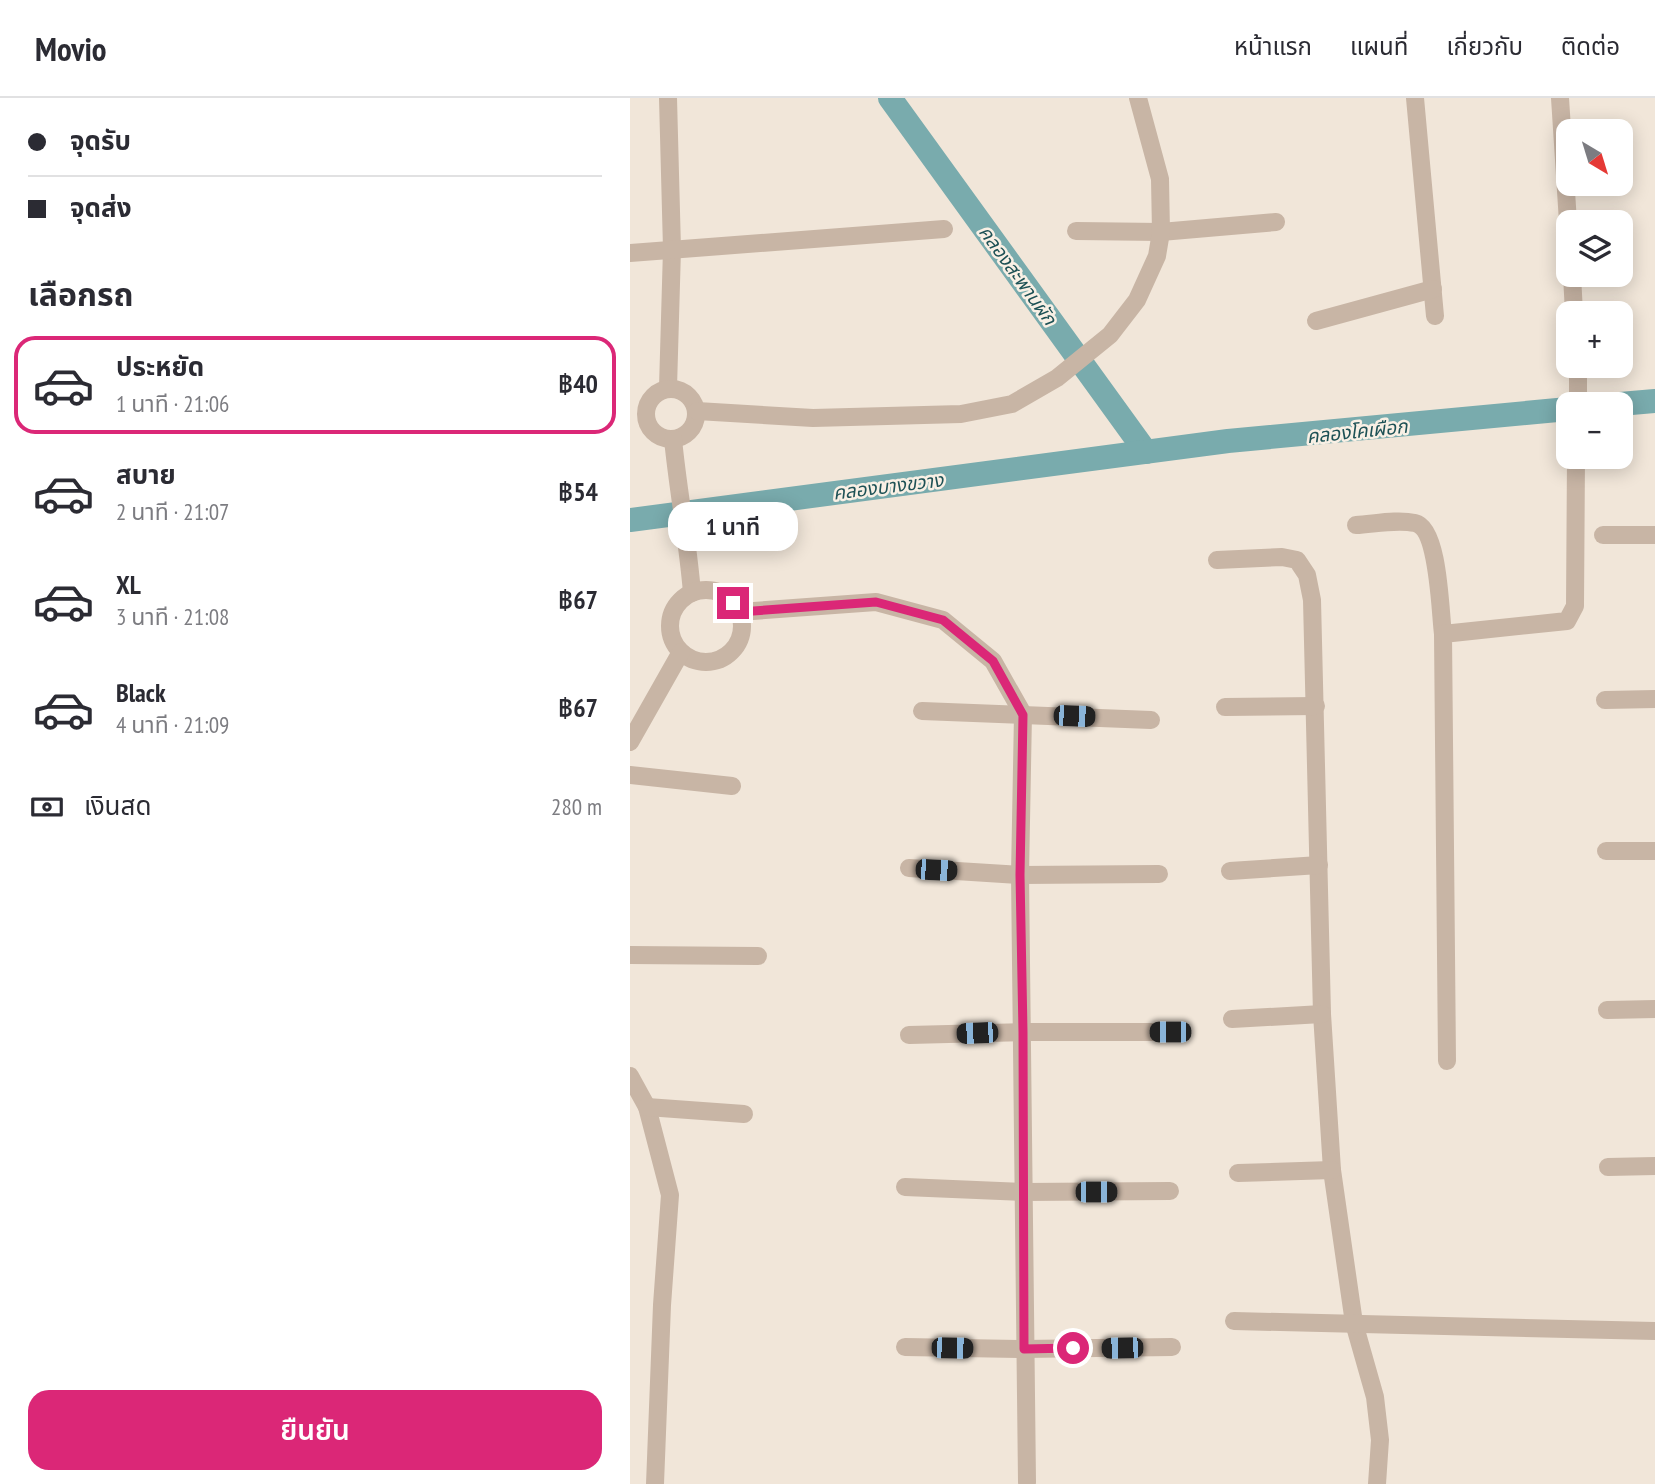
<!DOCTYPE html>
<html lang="th">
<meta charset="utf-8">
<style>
:root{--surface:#fff;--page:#f2f2f3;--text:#2b2b33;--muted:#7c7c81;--line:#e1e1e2;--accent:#db2777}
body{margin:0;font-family:"PT Sans Narrow","Noto Sans Thai",sans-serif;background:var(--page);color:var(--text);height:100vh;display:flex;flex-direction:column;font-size:26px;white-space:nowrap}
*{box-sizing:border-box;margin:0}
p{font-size:23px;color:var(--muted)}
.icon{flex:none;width:38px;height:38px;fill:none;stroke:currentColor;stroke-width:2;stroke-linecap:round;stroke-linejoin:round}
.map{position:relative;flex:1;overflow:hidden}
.panel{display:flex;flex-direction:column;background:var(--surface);width:630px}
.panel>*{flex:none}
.banner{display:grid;align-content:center;height:154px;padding:0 28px;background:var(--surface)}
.needle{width:46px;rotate:142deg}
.controls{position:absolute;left:926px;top:21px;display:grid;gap:14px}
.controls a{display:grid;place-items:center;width:77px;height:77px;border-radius:14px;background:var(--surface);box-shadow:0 4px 18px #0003;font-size:35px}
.end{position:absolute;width:32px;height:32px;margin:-16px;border:9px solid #db2777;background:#fff;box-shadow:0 0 0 4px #fff}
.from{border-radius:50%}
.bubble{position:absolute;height:49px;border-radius:21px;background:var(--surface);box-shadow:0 4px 18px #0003;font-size:23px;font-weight:600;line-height:49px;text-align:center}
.car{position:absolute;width:21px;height:42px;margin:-21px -10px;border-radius:9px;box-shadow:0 0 5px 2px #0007;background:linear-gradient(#222 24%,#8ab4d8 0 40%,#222 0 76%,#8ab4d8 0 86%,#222 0)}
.banner b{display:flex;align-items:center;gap:24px;height:66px;font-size:26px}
.banner b+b{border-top:2px solid var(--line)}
.banner i{width:18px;height:18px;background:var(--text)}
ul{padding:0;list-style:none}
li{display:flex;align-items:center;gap:21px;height:98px;margin:0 14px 10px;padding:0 14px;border:4px solid transparent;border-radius:21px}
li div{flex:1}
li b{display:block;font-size:26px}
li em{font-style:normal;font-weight:600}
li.active{border-color:var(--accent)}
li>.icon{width:63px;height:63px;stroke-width:1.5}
h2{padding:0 28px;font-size:32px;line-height:84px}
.pay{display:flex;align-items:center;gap:18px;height:77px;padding:0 28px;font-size:26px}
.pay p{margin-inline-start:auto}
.action{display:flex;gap:14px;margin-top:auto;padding:14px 28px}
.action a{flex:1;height:80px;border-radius:21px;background:var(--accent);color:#fff;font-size:28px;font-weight:600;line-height:80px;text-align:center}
header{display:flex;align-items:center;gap:42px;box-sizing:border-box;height:98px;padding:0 35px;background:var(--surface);border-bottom:2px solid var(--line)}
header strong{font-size:33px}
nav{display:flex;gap:38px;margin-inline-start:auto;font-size:24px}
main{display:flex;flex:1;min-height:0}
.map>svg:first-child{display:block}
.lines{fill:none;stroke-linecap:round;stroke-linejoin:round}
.canal{stroke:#79abad;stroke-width:24}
.minor{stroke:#c8b5a5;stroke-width:18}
.route{stroke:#db2777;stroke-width:9}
.labels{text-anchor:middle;stroke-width:5;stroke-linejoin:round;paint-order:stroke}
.water-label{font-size:19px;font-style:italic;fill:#1d5155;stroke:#f9f0e5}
</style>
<header>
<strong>Movio</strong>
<nav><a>หน้าแรก</a><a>แผนที่</a><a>เกี่ยวกับ</a><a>ติดต่อ</a></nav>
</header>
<main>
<section class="panel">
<div class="banner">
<b><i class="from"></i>จุดรับ</b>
<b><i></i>จุดส่ง</b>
</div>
<h2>เลือกรถ</h2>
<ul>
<li class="active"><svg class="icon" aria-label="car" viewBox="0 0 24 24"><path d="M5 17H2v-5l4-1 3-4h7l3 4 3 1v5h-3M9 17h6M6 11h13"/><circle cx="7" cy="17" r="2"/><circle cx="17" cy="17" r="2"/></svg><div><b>ประหยัด</b><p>1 นาที · 21:06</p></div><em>฿40</em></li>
<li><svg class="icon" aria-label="car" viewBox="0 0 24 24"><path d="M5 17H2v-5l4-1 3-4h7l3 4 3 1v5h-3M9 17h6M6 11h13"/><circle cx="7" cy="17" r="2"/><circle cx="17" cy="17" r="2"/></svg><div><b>สบาย</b><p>2 นาที · 21:07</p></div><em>฿54</em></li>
<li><svg class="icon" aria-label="car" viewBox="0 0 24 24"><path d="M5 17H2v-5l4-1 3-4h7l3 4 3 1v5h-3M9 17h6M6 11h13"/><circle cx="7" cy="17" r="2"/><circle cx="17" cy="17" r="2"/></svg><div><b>XL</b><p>3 นาที · 21:08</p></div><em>฿67</em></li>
<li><svg class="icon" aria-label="car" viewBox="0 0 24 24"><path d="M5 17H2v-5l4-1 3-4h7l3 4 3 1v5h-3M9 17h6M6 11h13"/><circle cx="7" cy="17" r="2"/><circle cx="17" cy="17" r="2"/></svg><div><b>Black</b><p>4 นาที · 21:09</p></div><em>฿67</em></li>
</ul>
<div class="pay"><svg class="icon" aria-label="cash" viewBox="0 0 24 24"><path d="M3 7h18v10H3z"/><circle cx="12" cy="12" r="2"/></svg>เงินสด<p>280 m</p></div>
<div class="action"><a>ยืนยัน</a></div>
</section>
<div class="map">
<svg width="1025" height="1386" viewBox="0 0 1025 1386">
<rect width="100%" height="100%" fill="#f1e6d9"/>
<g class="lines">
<g class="canal">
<path d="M260 0 516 354"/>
<path d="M990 306 1025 303"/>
<path d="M0 422 598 343 938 311"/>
</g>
<g class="minor">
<path d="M38 0 42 151 38 290"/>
<path d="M785 0 805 218"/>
<path d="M930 0 938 124"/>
<path d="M446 133 531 134 646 124"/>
<path d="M0 155 314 131"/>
<path d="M942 177 944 215"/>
<path d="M686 223 803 191"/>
<path d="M948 268V306"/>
<circle cx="41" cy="316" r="25"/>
<path d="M67 313 183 320 331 316 382 306 427 280 480 237 507 202 527 158 531 134 530 81 508 0"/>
<path d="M43 341C48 393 58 444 62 495"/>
<path d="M726 427C744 426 767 421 785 425 809 430 810 514 813 536"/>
<path d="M973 437H1025"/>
<path d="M587 462 652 459 667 462 677 477 682 502 692 916 702 1072 724 1225 745 1299 750 1342 747 1386"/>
<circle cx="76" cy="528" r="36"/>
<path d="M109 514 246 504 313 522 363 563 393 616 390 777 397 1384"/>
<path d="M975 602 1025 601"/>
<path d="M595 609 686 608"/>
<path d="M292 613 521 622"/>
<path d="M0 644 51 554"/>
<path d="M0 677 102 688"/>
<path d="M976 753H1025"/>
<path d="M279 770 390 777 529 776"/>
<path d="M600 773 689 767"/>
<path d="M0 857 128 858"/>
<path d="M977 912 1025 911"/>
<path d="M602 921 692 916"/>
<path d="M279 937 393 934H540"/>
<path d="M817 963 813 536 937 523 945 508 946 359"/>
<path d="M0 978 17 1009 40 1097 32 1207 25 1386"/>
<path d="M17 1009 114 1016"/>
<path d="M978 1069 1025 1068"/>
<path d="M608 1075 702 1072"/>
<path d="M275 1089 393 1094 540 1093"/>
<path d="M604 1223 1025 1233"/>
<path d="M275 1249 394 1251 542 1249"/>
</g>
</g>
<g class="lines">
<path class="route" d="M103 505 109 514 246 504 313 522 363 563 393 617 390 777 393 934 394 1251 443 1250"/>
</g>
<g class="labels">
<g class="water-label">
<text transform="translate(388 177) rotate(54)" y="7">คลองสะพานผัก</text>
<text transform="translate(727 333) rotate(-6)" y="7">คลองโคเผือก</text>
<text transform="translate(258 388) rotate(-7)" y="7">คลองบางขวาง</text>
</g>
</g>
</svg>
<div class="controls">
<a><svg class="needle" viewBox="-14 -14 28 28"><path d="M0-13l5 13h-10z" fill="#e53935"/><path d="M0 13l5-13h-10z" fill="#7c7c81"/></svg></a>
<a><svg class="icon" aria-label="layers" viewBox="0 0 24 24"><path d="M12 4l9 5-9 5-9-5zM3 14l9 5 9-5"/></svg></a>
<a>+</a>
<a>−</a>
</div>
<i class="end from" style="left:443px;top:1250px"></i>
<i class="end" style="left:103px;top:505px"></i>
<div class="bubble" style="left:38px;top:404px;width:130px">1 นาที</div>
<i class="car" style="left:444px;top:618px;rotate:92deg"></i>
<i class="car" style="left:306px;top:772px;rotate:93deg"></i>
<i class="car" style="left:540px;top:934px;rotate:270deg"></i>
<i class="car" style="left:347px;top:935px;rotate:268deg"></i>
<i class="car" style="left:466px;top:1094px;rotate:90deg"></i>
<i class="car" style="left:322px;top:1250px;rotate:91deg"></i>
<i class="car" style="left:492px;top:1250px;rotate:269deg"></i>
</div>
</main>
